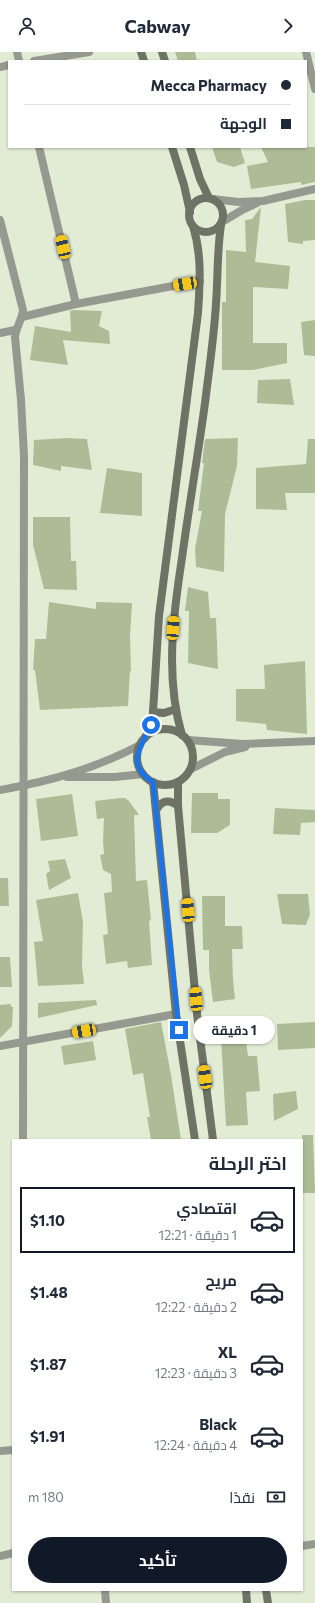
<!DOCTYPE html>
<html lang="ar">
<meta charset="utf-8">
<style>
:root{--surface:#fff;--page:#f2f2f3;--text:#1f2937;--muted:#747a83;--line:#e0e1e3;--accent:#111827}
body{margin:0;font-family:Commissioner,Cairo,sans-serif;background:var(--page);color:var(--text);direction:rtl;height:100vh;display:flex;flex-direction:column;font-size:15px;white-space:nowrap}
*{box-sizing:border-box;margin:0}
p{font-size:13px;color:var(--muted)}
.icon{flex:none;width:22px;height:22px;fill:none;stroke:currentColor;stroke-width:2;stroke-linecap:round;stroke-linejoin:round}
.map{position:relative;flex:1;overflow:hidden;direction:ltr}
.panel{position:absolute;left:12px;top:1087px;width:291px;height:452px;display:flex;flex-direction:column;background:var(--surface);border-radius:0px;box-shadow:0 1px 3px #0004;direction:rtl}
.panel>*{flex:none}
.banner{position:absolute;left:8px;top:8px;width:299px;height:88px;border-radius:0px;box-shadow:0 1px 3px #0004;direction:rtl;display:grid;align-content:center;height:88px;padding:0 16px;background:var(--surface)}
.end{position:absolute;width:18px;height:18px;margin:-9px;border:5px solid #1a73e8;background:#fff;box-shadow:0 0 0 2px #fff}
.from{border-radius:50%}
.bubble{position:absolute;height:28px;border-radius:14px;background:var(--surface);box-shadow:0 1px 3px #0004;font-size:13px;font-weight:700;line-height:28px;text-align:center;direction:rtl}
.car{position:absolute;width:12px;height:24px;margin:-12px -6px;border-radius:5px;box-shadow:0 0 3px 1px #0007;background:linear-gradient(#f5c518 24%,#345 0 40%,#f5c518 0 76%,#345 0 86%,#f5c518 0)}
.banner b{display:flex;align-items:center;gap:14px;height:38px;font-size:15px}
.banner b+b{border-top:1px solid var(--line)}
.banner i{width:10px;height:10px;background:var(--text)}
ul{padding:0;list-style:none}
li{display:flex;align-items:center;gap:12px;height:66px;margin:0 8px 6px;padding:0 8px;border:2px solid transparent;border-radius:0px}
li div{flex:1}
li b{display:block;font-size:15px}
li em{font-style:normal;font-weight:700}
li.selected{border-color:var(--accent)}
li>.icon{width:36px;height:36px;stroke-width:1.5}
h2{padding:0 16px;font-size:18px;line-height:48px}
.pay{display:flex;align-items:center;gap:10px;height:44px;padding:0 16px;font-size:15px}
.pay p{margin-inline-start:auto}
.primary-button{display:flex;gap:8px;margin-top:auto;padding:8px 16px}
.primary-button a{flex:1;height:46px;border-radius:24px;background:var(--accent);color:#fff;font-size:16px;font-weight:700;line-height:46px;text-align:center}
header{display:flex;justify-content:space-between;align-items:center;height:52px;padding:0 16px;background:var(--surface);font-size:18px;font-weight:700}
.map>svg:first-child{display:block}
.building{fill:#adbc96}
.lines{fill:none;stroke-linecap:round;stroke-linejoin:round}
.minor{stroke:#959990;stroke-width:8}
.tertiary{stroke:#959990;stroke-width:8}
.secondary{stroke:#6e7366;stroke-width:8}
.route{stroke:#1a73e8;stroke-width:5}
</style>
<header><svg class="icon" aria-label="forward" viewBox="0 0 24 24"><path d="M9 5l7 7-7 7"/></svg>Cabway<svg class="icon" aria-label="person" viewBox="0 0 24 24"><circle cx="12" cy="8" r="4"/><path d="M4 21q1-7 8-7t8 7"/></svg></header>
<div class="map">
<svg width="315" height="1551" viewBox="0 0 315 1551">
<rect width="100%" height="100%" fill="#e2ecd5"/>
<g class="building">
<path d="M175 0H195L197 9H178Z"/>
<path d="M212 95H240L245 111 234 115 217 110Z"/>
<path d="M261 95H315V130L301 133V130L251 137 247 114 268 110Z"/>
<path d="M305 148H315V188L303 189V192L288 190 285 152Z"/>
<path d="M261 155 255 210 290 214 288 237 253 235V291H287V311L253 318H222V250H226V198L246 200 245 168 252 167Z"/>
<path d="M73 258 102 259 99 274 109 279 110 292 63 288 68 313 30 308 35 274 71 280 70 259Z"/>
<path d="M315 268V304L304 303 301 270Z"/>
<path d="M290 327 294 353 257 351 258 328Z"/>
<path d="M67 386 87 387 92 418 61 414V419L33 413 34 388Z"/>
<path d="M238 386 237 414 225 462 224 520 196 515 195 497 202 459H198L204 411H202L205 387Z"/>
<path d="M308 387H315V441H285L287 458 256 457V416L306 412Z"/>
<path d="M107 416 142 421V464L100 461Z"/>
<path d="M33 465H70L71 509H76L77 538 44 537 33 493Z"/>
<path d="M188 535 208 540 210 566H216L218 617 188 611 189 559H185Z"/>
<path d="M49 550 96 557V550L132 551 130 584 131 619H130L128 654 40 658 35 618H33L35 587H46Z"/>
<path d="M305 609 307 682 267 678 266 672 236 669V637H265L264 613Z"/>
<path d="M192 741H218V747H230V773L217 781H191Z"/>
<path d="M72 742 78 784 41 789 36 747Z"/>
<path d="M120 746H125L129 749 139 763H134L136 829 147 828 151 868 149 869 152 913 128 916 127 909 106 912 103 883 108 882 104 841 112 840 111 822 103 818 100 803 104 802 103 789 104 766 97 767 95 749Z"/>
<path d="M275 756 315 758V770L301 771 300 783 273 782Z"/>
<path d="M65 807 71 826 49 838 46 822 50 819 48 809Z"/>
<path d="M0 826H8L9 854H0Z"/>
<path d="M78 841 83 870 82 914 84 932 38 934 34 890 43 889 36 848Z"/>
<path d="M277 842H308L310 862 306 873 282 872Z"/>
<path d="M202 844H225V874H242L243 897H232L233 928 235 947 213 950 209 918V898H203Z"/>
<path d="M0 905H10L12 935H0Z"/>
<path d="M96 948 97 953 38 966V951Z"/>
<path d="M11 952V955H13L12 974 0 986V953Z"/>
<path d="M243 967 248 1004H257L260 1039 246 1040 248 1073 226 1074 220 968Z"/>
<path d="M161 970 171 1023 181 1088H151L147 1065H150L143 1021 133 1023 125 977Z"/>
<path d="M315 970V996L278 998 277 972Z"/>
<path d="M93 989 96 1008 64 1013 61 994Z"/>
<path d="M296 1039 298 1057 274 1069 273 1042Z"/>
<path d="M302 1083H313L315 1141H302Z"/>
</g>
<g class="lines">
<g class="minor">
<path d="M17 0 19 9"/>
<path d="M306 0 315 37"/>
<path d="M34 9 89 0"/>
<path d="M0 15 9 13"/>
<path d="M39 95 76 252"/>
<path d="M0 168 23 258C22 268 16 275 15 285L21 348 24 404 23 1088"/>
<path d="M22 265 76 252 200 229"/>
<path d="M0 281 15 278"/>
<path d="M67 725H115L143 722"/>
<path d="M0 738C51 729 94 717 140 693"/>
<path d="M0 994 176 962"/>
<path d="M0 1399 13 1398"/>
<path d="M302 1494 315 1492"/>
<path d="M0 1504 13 1501"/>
<path d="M105 1538 106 1551"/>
</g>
<g class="tertiary">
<path d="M213 147 238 150 263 149 315 137"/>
<path d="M222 170 242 158 257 151"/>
<path d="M188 688 243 692 315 689"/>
<path d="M191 717 225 700 245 695"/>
</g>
<g class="secondary">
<path d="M141 0 144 9"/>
<path d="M162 0 165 9"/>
<path d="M172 95 184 133 190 160"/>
<path d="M190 95 200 127 209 146"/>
<circle cx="206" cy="163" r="17"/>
<path d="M153 660 164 661 176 657"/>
<circle cx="165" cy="705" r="28"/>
<path d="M182 683C165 626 173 564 182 506 189 454 198 403 205 351 209 318 214 285 216 252 218 225 217 199 221 173"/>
<path d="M145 686 151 673 153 660 159 564 198 261C200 230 202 203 193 174"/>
<path d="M153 730 176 962 195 1088"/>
<path d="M178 730V754L197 962 213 1088"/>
<path d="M157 757C162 748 170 747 178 754"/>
<path d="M246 1538 247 1551"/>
<path d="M266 1538 268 1551"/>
</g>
</g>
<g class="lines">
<path class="route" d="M151 673C141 695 125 713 153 730L179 978"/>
</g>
</svg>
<i class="end from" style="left:151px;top:673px"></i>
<i class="end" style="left:179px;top:978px"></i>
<div class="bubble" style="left:193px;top:964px;width:82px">1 دقيقة</div>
<i class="car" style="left:63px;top:195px;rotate:347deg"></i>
<i class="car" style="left:185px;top:232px;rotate:260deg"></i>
<i class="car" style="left:173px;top:576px;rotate:4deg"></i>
<i class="car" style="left:188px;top:858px;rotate:355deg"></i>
<i class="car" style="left:196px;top:947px;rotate:355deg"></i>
<i class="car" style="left:84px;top:979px;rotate:260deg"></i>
<i class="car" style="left:205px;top:1025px;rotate:352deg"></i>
<div class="banner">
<b><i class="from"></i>Mecca Pharmacy</b>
<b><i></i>الوجهة</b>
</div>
<section class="panel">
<h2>اختر الرحلة</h2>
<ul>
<li class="selected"><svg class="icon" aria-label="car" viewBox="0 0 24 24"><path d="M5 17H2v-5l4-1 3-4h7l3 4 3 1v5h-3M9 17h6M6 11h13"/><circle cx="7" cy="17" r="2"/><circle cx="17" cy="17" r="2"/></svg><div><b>اقتصادي</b><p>1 دقيقة · 12:21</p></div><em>$1.10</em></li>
<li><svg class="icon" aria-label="car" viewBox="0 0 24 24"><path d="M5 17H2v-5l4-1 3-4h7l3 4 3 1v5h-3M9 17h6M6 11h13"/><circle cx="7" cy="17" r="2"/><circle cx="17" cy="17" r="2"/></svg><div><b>مريح</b><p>2 دقيقة · 12:22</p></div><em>$1.48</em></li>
<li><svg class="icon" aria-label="car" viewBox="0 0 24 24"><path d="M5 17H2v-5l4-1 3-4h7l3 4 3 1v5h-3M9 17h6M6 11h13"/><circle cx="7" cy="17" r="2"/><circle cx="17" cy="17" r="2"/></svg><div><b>XL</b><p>3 دقيقة · 12:23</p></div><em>$1.87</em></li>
<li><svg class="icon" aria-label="car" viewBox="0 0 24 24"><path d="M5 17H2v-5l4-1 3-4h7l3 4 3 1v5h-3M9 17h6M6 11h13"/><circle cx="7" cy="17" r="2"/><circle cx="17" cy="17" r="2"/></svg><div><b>Black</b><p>4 دقيقة · 12:24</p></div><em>$1.91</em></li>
</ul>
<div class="pay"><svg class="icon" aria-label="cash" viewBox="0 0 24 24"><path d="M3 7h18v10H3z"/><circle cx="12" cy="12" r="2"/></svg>نقدًا<p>180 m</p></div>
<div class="primary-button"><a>تأكيد</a></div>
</section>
</div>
